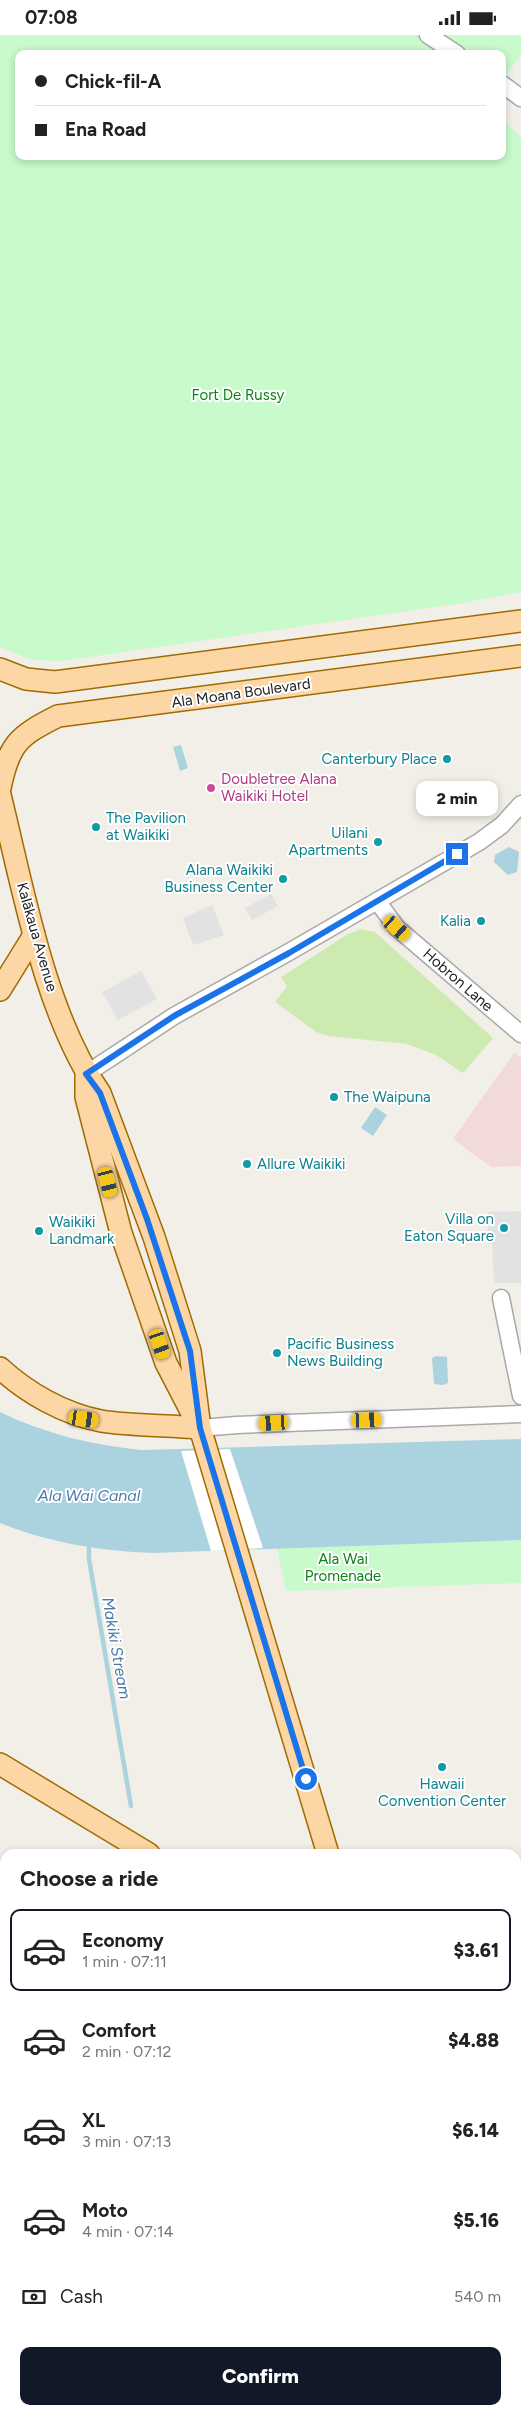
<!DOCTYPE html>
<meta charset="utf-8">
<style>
:root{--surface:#fff;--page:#f2f2f2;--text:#222;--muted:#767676;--line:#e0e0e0;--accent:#111827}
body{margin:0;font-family:Figtree,sans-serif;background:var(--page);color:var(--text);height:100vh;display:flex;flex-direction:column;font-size:19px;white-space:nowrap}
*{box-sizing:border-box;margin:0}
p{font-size:16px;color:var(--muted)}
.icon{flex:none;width:28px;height:28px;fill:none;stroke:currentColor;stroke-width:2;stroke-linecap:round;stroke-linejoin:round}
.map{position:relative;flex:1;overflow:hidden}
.details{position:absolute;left:0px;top:1814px;width:521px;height:566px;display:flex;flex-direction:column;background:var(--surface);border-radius:15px 15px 0 0;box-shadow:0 2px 8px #0003}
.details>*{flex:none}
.top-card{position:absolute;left:15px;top:15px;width:491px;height:110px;border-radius:10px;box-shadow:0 2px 8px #0003;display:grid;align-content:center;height:110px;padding:0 20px;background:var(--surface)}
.end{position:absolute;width:22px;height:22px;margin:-11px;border:6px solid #1a73e8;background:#fff;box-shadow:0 0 0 2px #fff}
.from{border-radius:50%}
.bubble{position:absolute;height:35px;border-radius:10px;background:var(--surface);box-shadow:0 2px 8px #0003;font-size:16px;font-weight:800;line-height:35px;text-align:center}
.car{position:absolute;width:15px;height:30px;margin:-15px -8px;border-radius:6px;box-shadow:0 0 4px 1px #0007;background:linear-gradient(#f5c518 24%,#345 0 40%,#f5c518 0 76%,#345 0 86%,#f5c518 0)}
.top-card b{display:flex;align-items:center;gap:18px;height:48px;font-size:19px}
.top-card b+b{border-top:1px solid var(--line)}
.top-card i{width:12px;height:12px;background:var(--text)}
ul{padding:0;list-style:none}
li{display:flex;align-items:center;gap:15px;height:82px;margin:0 10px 8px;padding:0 10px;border:2px solid transparent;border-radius:10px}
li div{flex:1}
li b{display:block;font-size:19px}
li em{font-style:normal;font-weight:800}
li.selected{border-color:var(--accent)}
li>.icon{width:45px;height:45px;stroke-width:1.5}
h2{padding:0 20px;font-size:22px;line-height:60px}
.pay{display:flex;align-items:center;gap:12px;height:55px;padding:0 20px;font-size:19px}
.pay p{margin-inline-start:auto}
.button{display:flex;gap:10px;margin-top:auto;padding:10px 20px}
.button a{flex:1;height:58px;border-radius:10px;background:var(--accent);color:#fff;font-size:20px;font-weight:800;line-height:58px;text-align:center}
.status{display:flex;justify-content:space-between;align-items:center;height:35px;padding:0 25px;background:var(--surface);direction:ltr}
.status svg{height:14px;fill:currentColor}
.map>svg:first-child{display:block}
.commercial{fill:#f2dad9}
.grass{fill:#cdebb0}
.park{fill:#c8facc}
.parking{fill:#e2e2e2}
.water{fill:#aad3df}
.pier{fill:#fff}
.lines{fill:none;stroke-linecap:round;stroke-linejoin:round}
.stream{stroke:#aad3df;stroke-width:4.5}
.minor-casing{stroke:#a9a9a9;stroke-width:19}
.major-casing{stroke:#a06b00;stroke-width:24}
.minor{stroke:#fff;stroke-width:16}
.major{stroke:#fcd6a4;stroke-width:21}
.route{stroke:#1a73e8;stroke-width:6}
.culture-dot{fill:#0f9aa8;stroke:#fff;stroke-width:2}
.hotel-dot{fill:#d1479c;stroke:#fff;stroke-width:2}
.labels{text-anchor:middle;stroke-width:4;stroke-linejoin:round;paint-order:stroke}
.park-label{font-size:15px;fill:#0c8416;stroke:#fff}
.street-label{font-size:15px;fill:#222;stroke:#fff}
.culture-label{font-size:15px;fill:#0d838f;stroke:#fff;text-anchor:end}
.hotel-label{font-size:15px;fill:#b23c85;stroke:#fff;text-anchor:start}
.water-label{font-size:16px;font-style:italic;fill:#4a7aab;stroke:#fff}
</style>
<div class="status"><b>07:08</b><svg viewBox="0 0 49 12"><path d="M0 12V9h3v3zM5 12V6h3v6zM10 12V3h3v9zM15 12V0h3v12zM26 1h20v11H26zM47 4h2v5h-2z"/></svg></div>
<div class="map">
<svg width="521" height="2379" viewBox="0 0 521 2379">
<rect width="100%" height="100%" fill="#f2efe9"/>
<path class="commercial" d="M514 1018 521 1023V1131L491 1132 453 1104Z"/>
<path class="grass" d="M362 894 375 897 493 1003 463 1038 436 1020 407 1009 329 1001 316 997 275 967 287 951 281 942 348 899Z"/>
<g class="park">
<path d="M0 0H521V20L503 44 502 19H19V121H502L503 85 521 102V557L457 569 62 626 31 625 0 612Z"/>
<path d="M521 1505V1548L286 1556 277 1513Z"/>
</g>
<g class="parking">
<path d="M271 859 278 871 252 885 245 873Z"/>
<path d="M212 870 224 900 193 910 183 883Z"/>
<path d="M141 936 157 964 118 985 102 957Z"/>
<path d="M521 1176V1248H494L492 1209 488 1208 487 1177Z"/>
<path d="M521 2001V2043L516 2044V2002Z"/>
</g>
<g class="water">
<path d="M181 710 188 733 180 736 173 712Z"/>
<path d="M509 812 519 817 517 837 508 840 494 827 495 820Z"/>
<path d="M375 1072 387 1080 373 1101 361 1093Z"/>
<path d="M436 1321 447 1322 448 1348 443 1350 434 1349 432 1323Z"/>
<path d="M0 1377C45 1399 92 1410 141 1415L521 1404V1505L153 1518C100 1516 50 1508 0 1488Z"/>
</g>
<path class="pier" d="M230 1414 263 1513 211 1516 181 1416Z"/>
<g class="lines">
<g class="stream">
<path d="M89 1508V1524L131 1771"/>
<path d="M330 2375 332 2379"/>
</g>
<defs>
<g id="minor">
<path d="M428 0 457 19"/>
<path d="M502 49 521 63"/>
<path d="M377 866 397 893 521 999"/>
<path d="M86 1039 174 981 289 917 479 807 502 790 521 769"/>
<path d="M501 1263 521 1361"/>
<path d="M200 1393 237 1390 521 1379"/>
<path d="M0 1966 5 1969"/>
<path d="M0 2021 5 2013"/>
<path d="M0 2194 5 2197"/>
<path d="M0 2345 5 2347"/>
<path d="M52 2375 58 2379"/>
<path d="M276 2379V2375"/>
</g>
<g id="major">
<path d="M0 634 26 644 55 647 521 586"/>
<path d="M0 753C9 709 18 701 58 681L521 621"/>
<path d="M0 760C23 853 45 980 100 1058L154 1202 190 1316 200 1393 328 1819"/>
<path d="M0 955 34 900"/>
<path d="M86 1039V1062L121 1198 166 1328 193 1380"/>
<path d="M0 1333C27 1358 64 1379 101 1386 131 1391 169 1390 200 1393"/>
<path d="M0 1729 149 1819"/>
<path d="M516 1941 521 1943"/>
<path d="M468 2375 469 2379"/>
<path d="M491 2375 492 2379"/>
</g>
</defs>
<use href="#minor" class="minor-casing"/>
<use href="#major" class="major-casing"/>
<use href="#minor" class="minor"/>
<use href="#major" class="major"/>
</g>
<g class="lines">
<path class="route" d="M306 1744 200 1393 190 1316 147 1184 100 1058 86 1039 174 981 289 918 457 819"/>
</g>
<g class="culture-dot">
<circle cx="447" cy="724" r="5"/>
<circle cx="96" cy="792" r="5"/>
<circle cx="378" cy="807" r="5"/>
<circle cx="283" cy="844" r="5"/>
<circle cx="481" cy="886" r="5"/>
<circle cx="334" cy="1062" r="5"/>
<circle cx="247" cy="1129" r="5"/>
<circle cx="504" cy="1193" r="5"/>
<circle cx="39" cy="1196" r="5"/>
<circle cx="277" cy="1318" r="5"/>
<circle cx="442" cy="1732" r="5"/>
</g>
<circle class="hotel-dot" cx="211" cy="753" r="5"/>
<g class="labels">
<g class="park-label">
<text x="238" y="365">Fort De Russy</text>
<text x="343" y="1529">Ala Wai<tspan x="343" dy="17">Promenade</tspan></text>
</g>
<g class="street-label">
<text transform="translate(241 658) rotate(-8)" y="5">Ala Moana Boulevard</text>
<text transform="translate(37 902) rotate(74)" y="5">Kalākaua Avenue</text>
<text transform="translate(458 945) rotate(41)" y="5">Hobron Lane</text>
</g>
<g class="culture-label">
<text x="437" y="729">Canterbury Place</text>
<text x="106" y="788" text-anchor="start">The Pavilion<tspan x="106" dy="17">at Waikiki</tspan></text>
<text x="368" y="803">Uilani<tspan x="368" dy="17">Apartments</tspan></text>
<text x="273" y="840">Alana Waikiki<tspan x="273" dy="17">Business Center</tspan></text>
<text x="471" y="891">Kalia</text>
<text x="344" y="1067" text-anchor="start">The Waipuna</text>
<text x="257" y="1134" text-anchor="start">Allure Waikiki</text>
<text x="494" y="1189">Villa on<tspan x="494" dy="17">Eaton Square</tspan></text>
<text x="49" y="1192" text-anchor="start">Waikiki<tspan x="49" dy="17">Landmark</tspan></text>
<text x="287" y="1314" text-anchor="start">Pacific Business<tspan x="287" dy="17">News Building</tspan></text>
<text x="442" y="1754" text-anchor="middle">Hawaii<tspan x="442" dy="17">Convention Center</tspan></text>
</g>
<g class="hotel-label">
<text x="221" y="749">Doubletree Alana<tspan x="221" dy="17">Waikiki Hotel</tspan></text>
</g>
<g class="water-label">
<text x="89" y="1466">Ala Wai Canal</text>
<text transform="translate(117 1613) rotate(80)" y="6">Makiki Stream</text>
</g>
</g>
</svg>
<i class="end from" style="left:306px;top:1744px"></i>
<i class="end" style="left:457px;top:819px"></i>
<div class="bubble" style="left:416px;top:746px;width:82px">2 min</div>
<i class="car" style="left:397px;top:893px;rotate:131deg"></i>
<i class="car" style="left:108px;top:1147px;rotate:166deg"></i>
<i class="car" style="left:160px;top:1309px;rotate:161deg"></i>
<i class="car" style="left:84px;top:1384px;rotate:98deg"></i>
<i class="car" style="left:367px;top:1385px;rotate:88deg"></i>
<i class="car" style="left:274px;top:1388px;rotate:267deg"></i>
<div class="top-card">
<b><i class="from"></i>Chick-fil-A</b>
<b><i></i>Ena Road</b>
</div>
<section class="details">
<h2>Choose a ride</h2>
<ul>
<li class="selected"><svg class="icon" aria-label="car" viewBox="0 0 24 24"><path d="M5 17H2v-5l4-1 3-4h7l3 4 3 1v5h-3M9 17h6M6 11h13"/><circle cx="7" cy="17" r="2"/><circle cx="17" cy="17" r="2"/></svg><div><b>Economy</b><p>1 min · 07:11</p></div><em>$3.61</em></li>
<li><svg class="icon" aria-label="car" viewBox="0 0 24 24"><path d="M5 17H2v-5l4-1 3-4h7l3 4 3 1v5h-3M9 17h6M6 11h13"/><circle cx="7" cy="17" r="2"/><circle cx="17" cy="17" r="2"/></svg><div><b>Comfort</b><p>2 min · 07:12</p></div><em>$4.88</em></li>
<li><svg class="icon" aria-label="car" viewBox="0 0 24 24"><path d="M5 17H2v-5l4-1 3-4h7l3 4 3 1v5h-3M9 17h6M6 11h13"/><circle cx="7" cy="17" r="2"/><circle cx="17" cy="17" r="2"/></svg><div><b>XL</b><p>3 min · 07:13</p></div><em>$6.14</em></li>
<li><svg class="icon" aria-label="car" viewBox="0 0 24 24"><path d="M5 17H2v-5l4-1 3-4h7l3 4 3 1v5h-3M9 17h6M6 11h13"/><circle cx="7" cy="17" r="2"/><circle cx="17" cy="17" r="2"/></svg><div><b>Moto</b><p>4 min · 07:14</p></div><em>$5.16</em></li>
</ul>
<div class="pay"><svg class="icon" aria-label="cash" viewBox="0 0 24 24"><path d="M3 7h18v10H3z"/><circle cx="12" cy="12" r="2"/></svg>Cash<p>540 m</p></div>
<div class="button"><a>Confirm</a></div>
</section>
</div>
